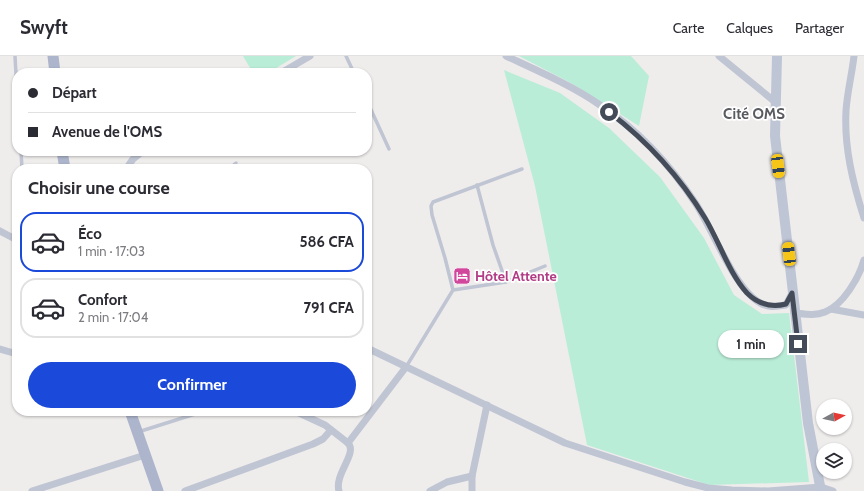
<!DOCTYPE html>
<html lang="fr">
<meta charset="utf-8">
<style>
:root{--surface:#fff;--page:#f2f2f3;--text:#2b2b33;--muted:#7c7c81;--line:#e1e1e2;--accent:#1b49da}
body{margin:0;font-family:Cabin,sans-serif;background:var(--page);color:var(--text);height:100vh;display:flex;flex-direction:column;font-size:15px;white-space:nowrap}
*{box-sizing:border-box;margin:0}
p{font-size:13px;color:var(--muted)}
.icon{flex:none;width:22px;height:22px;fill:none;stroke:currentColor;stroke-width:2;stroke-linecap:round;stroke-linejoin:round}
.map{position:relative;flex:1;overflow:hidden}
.details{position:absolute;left:12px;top:108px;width:360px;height:252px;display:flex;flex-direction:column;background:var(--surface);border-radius:16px;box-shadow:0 1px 3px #0004}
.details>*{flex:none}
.guide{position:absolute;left:12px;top:12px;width:360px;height:88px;border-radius:16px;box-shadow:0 1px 3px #0004;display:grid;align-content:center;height:88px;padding:0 16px;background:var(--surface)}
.needle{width:26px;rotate:82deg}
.controls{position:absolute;left:816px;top:343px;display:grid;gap:8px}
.controls a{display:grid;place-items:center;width:36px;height:36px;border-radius:50%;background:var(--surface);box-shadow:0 1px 3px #0004;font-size:20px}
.end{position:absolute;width:18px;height:18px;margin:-9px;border:5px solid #454c59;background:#fff;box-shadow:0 0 0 2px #fff}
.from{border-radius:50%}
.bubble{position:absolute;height:28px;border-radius:14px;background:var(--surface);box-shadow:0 1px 3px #0004;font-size:13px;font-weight:800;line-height:28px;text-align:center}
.car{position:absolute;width:12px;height:24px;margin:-12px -6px;border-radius:5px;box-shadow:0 0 3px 1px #0007;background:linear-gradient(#f5c518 24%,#345 0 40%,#f5c518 0 76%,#345 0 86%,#f5c518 0)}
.guide b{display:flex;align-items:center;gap:14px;height:38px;font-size:15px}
.guide b+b{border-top:1px solid var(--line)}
.guide i{width:10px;height:10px;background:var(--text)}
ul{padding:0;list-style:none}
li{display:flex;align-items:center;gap:12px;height:60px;margin:0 8px 6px;padding:0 8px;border:2px solid var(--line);border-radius:16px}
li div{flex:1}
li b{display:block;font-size:15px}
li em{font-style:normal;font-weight:800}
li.on{border-color:var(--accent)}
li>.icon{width:36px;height:36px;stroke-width:1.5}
h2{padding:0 16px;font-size:18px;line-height:48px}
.primary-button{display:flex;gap:8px;margin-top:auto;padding:8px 16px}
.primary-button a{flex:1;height:46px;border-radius:24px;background:var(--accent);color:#fff;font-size:16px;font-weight:800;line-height:46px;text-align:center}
header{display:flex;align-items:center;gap:24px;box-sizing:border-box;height:56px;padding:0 20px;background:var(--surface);border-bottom:1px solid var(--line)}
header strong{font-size:19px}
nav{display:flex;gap:22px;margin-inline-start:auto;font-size:14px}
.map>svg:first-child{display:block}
.green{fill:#baedd8}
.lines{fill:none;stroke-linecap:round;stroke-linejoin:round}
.lane{stroke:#bfc5d2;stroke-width:3.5}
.street{stroke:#bfc5d2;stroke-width:7}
.secondary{stroke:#bec5d5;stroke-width:10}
.primary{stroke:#acb5cb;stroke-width:11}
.route{stroke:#454c59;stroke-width:5}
.labels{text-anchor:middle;stroke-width:3.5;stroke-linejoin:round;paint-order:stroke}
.hotel-label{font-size:14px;font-weight:bold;fill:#b23c85;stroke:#fff;text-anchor:start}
.neighbourhood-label{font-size:15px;font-weight:bold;fill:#595b61;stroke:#fff}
</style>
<header>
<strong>Swyft</strong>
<nav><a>Carte</a><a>Calques</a><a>Partager</a></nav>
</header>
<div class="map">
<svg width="864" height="435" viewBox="0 0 864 435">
<rect width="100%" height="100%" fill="#efecec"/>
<g class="green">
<path d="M243 0H296L268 17H253Z"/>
<path d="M519 0H631L649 20 639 70 569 26Z"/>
<path d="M504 14 560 37 609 72 660 121 704 182 734 239 762 258 789 257 809 426 709 429 587 389 535 130Z"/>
</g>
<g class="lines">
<g class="lane">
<path d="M15 0 17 37"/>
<path d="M346 0 354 17"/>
<path d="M367 45 389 93"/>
<path d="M21 95 22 113"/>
<path d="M229 113 236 107"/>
<path d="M477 129 493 189 506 226"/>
<path d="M453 234 445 202 432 159 431 150 433 146 522 113"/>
<path d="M406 311 453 234 506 226 545 210"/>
<path d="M138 376 195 358"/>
</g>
<g class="street">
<path d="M506 0C538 15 571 29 600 49 638 74 671 110 696 148 713 174 735 235 762 248 770 252 777 250 786 249L792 237"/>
<path d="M719 0 774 45"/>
<path d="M854 0C852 18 847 37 846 55 844 92 853 127 864 162"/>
<path d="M281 17 310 0"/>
<path d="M126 113 133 103 143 95"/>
<path d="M0 175 17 184"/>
<path d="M831 253 864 259"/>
<path d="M794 257C805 258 815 260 825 256 843 249 859 222 864 204"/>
<path d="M367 292 565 387 685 426 708 432 732 434 768 435 821 431 833 435"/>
<path d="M0 293 17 298"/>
<path d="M299 357 325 369 348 387"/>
<path d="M32 435 145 399"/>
<path d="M185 435 313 388 323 383 331 374"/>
<path d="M339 435C334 418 358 397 348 387L406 311"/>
<path d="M430 435 447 426 472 420"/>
<path d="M472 435V420L487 349"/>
</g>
<path class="secondary" d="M777 0 775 80 808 367 821 435"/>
<g class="primary">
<path d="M53 0 55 17"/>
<path d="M62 95 65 113"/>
<path d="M130 355 158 435"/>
</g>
</g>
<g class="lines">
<path class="route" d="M609 56C647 85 680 121 705 162 719 185 729 217 747 237 758 248 770 252 786 248L792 237 798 288"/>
</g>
<defs>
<symbol id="hotel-square" viewBox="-11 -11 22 22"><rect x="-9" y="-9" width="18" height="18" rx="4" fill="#d1479c" stroke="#fff"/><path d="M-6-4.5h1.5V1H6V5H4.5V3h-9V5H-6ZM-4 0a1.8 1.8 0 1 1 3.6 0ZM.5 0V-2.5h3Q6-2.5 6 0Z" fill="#fff"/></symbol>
</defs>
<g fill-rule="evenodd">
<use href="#hotel-square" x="452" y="210" width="20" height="20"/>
</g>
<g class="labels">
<g class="hotel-label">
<text x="475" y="225">Hôtel Attente</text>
</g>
<g class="neighbourhood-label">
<text x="754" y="63">Cité OMS</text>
</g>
</g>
</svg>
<div class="controls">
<a><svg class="needle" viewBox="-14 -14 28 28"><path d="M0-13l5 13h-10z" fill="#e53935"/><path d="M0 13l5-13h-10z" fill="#7c7c81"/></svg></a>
<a><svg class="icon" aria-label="layers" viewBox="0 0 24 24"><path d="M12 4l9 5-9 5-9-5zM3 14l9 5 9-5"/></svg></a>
</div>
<i class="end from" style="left:609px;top:56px"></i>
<i class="end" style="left:798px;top:288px"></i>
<div class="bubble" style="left:718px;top:274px;width:66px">1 min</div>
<i class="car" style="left:778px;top:110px;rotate:173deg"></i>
<i class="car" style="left:789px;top:198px;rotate:353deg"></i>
<div class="guide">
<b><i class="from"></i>Départ</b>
<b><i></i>Avenue de l'OMS</b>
</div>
<section class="details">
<h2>Choisir une course</h2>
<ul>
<li class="on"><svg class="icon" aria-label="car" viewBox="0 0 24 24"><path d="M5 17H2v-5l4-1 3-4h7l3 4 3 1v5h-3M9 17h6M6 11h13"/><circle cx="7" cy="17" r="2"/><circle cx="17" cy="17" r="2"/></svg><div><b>Éco</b><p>1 min · 17:03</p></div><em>586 CFA</em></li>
<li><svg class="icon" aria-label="car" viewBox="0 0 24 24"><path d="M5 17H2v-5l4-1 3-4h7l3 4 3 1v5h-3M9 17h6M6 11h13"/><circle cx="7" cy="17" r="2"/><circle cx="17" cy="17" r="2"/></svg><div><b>Confort</b><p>2 min · 17:04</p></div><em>791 CFA</em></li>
</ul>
<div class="primary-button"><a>Confirmer</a></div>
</section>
</div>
